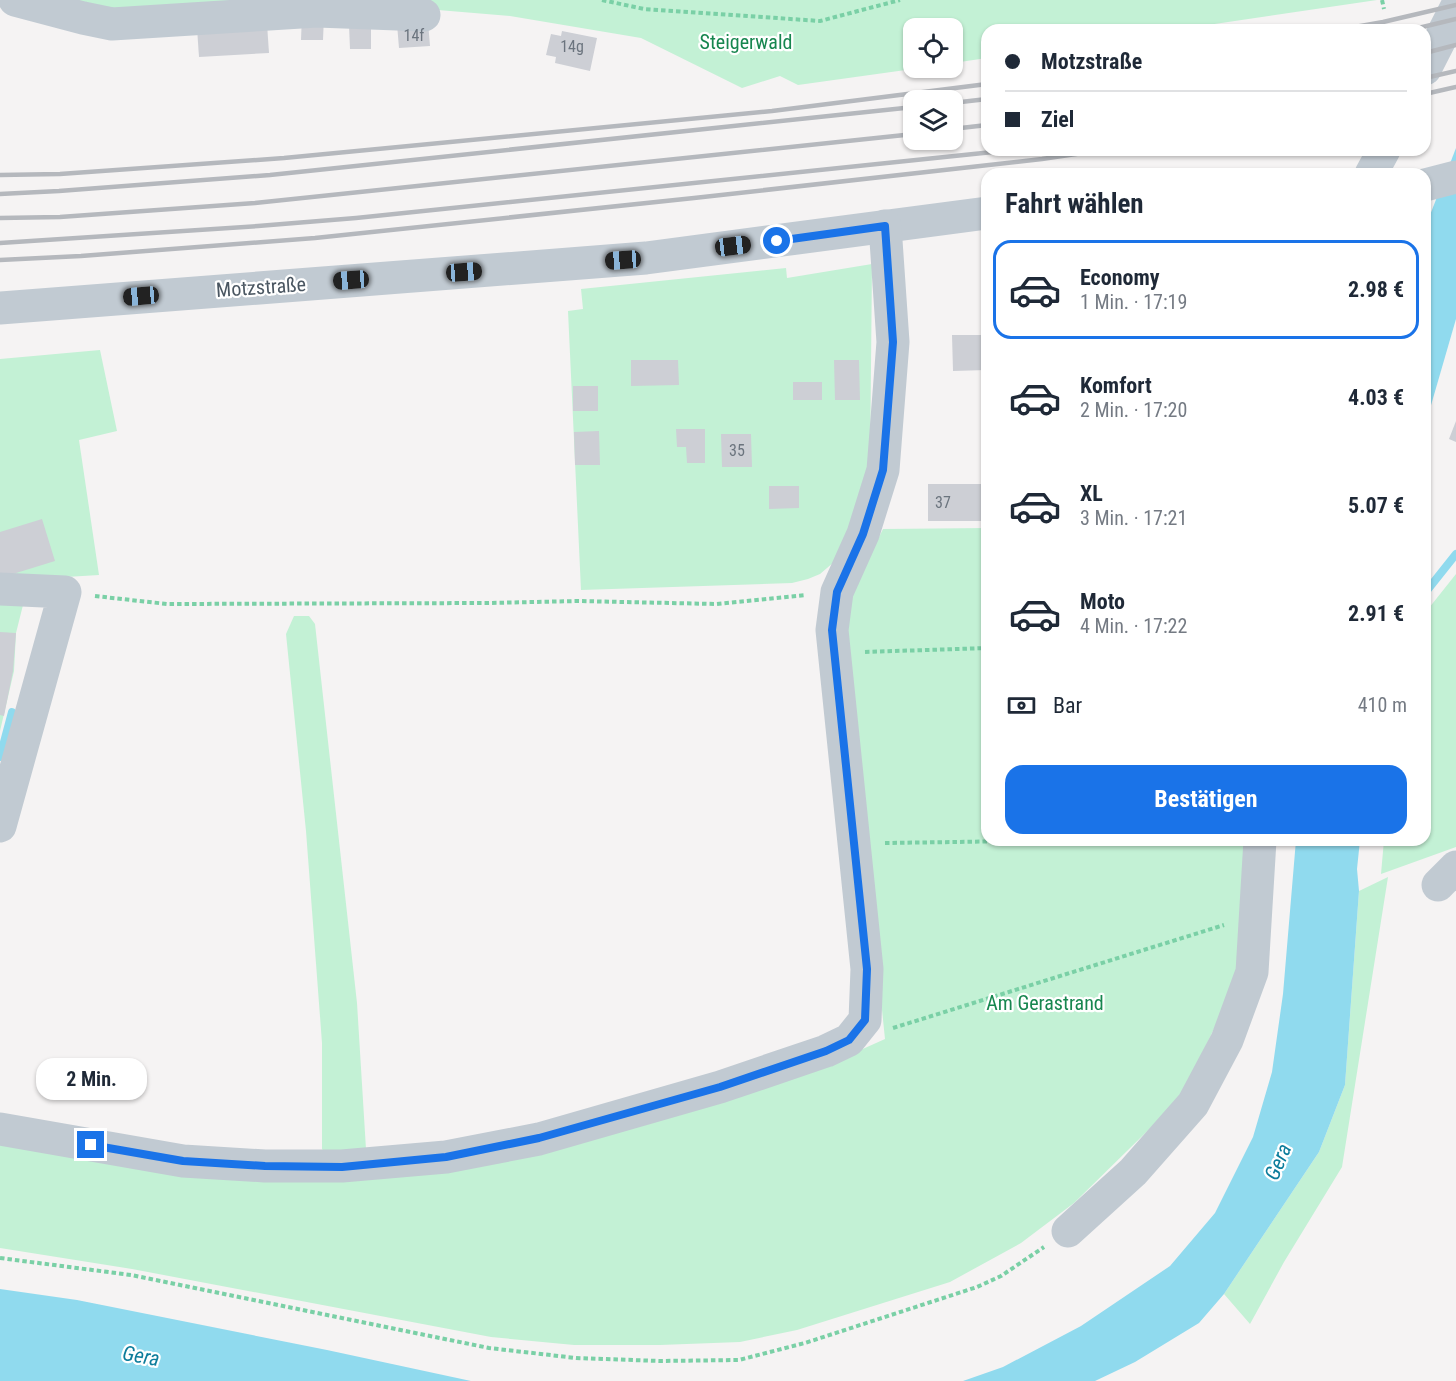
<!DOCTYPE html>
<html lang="de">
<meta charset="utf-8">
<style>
:root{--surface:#fff;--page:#f6f6f7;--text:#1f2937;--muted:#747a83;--line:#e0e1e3;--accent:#1a73e8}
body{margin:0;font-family:"Roboto Condensed",sans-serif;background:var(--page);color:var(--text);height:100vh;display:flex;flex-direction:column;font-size:22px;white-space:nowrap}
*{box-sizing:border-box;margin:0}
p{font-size:20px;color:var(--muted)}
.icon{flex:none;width:33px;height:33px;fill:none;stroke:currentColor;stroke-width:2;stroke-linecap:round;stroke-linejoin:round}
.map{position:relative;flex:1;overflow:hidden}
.panel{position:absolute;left:981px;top:168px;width:450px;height:678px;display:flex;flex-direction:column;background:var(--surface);border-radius:18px;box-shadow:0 2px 4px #0004}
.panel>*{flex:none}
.top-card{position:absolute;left:981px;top:24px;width:450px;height:132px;border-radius:18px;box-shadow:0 2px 4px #0004;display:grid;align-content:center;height:132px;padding:0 24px;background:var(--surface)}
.tools{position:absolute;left:903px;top:18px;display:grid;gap:12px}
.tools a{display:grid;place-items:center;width:60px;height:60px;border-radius:12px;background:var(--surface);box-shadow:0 2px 4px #0004;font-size:30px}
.end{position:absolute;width:27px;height:27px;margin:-14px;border:8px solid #1a73e8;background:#fff;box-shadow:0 0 0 3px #fff}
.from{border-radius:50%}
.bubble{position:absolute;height:42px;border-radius:18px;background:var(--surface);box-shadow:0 2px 4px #0004;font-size:20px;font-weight:700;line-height:42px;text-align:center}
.car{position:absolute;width:18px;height:36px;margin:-18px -9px;border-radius:8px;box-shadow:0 0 4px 2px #0007;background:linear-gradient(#222 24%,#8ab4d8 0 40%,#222 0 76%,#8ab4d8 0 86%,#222 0)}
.top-card b{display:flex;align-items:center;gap:21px;height:57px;font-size:22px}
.top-card b+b{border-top:2px solid var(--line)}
.top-card i{width:15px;height:15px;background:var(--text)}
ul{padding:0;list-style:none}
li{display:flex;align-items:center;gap:18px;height:99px;margin:0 12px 9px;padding:0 12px;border:3px solid transparent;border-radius:18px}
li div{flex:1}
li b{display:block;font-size:22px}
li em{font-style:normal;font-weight:700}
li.current{border-color:var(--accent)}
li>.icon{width:54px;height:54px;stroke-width:1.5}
h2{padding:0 24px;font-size:27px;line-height:72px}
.pay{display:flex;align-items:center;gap:15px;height:66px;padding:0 24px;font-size:22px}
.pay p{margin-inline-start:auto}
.primary-button{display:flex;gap:12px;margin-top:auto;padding:12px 24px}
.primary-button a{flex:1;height:69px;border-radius:18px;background:var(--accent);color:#fff;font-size:24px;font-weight:700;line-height:69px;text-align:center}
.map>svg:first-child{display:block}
.green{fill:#c3f1d5}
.water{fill:#90daee}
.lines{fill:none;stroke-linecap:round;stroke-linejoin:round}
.stream{stroke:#90daee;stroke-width:8}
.building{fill:#cdcfd5}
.path{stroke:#7ad0a6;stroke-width:4;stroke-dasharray:4.5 3;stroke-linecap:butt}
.minor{stroke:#c1cad2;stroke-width:33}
.rail{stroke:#b5b8bd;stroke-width:4.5}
.route{stroke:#1a73e8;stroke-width:8}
.labels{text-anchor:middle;stroke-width:4.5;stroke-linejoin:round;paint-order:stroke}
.number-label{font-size:16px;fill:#6b747e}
.park-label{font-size:20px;fill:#17864f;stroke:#fff}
.street-label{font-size:20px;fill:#4a5661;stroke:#fff}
.water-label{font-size:21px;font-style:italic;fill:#0c7c9b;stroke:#fff}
</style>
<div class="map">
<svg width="1456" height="1381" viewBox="0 0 1456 1381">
<rect width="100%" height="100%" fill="#f5f3f3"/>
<g class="green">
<path d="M0 0H1377L1174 30H987V58L953 63 952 28H914V68H920L798 85 780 76 742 88 641 38 510 16 426 9 153 15Z"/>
<path d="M872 264 870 470 864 499 834 562 820 574 808 579 792 583 581 590 568 311 583 309 581 289 786 268 787 278Z"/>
<path d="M100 350 117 431 79 440 99 575 0 581V359Z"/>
<path d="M987 528V840H1250L1240 973 1182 1097 1074 1203 1021 1243 950 1282 797 1330 740 1342 660 1345H574L491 1337 132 1269 0 1248V1138L339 1177 827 1065 885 1039 844 640 850 601 863 569 883 529Z"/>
<path d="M1456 574V847L1381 874 1384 840H1425V613Z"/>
<path d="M0 605H23L16 633 14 671 0 731Z"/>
<path d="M294 616H309L315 624 357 1003 366 1149 331 1161 322 1149V1043L306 831 286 634Z"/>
<path d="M1388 877 1342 1167 1284 1262 1250 1324 1224 1294 1319 1152 1345 1085 1359 891Z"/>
</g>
<g class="water">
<path d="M1456 148V319L1425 426V228Z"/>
<path d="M1296 840H1360L1357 869 1359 891 1345 1085 1319 1152 1224 1294 1199 1323 1135 1362 1095 1381H963L1003 1367 1081 1326 1170 1266 1215 1213 1253 1137 1272 1072 1283 994Z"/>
<path d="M0 1289 77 1300 327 1350 471 1381H0Z"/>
</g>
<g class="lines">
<g class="stream">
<path d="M1425 593 1456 554"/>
<path d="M0 757 12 712"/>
</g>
</g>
<g class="building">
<path d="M302 15 324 16 323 40H301Z"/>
<path d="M428 22 430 46 399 48 397 24Z"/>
<path d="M267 24 269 53 199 57 197 28Z"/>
<path d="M349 25H371V49H350Z"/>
<path d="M562 31 597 38 590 71 555 63 556 57 546 55 551 34 561 36Z"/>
<path d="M952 335H987V370L953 371Z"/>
<path d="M631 360H678L679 385 631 386Z"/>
<path d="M834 360H859L860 400H835Z"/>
<rect x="793" y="382" width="29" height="18"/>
<rect x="573" y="386" width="25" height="25"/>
<path d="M1456 421V442L1449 439Z"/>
<path d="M676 429H705V463H687L686 447H677Z"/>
<path d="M599 431 600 465H575L574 432Z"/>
<path d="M721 434H751L752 467H722Z"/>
<rect x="928" y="484" width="59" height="37"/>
<path d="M769 486H799V508L769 509Z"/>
<path d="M42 519 55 561 0 578V532Z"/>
<path d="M0 632 16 633 13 671 4 716 0 715Z"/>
</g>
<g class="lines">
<g class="path">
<path d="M602 0 644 9 820 21 900 0"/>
<path d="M1382 0 1384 9"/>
<path d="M1301 150H1303"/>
<path d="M95 596 167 604 488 603 579 601 716 604 806 595"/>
<path d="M865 652 987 648"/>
<path d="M885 843 1091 840"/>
<path d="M893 1028 1224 925"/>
<path d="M0 1258 131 1275 489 1348 576 1358 660 1361 739 1360 805 1343 977 1287 1001 1276 1044 1247"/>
</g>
<g class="minor">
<path d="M15 0 83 18 112 24 317 11 424 15"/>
<path d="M1425 69 1456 8"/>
<path d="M1371 174 1384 150"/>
<path d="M1425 185 1456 177"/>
<path d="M0 308 646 258 987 213"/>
<path d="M0 589 65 592 0 826"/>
<path d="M1438 885 1456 867"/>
<path d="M0 1129 183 1161 265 1166H342L446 1157 539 1139 720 1087 826 1051 849 1040 865 1020 867 969 832 630 837 592 863 534 883 470 893 342 885 226"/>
<path d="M1068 1231 1133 1172 1193 1104 1227 1040 1252 972 1260 840"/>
</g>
<g class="rail">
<path d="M1338 30 1383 22 1456 5"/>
<path d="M1410 30 1456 19"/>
<path d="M1425 53 1456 45"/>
<path d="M1425 78 1456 71"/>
<path d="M1425 94 1456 87"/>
<path d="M952 103 987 99"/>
<path d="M952 129 987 125"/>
<path d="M0 175 60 174 284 158 772 111 987 84"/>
<path d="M0 194 59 191 270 175 914 107"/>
<path d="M0 218 60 217 255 203 914 134"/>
<path d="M0 243 258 226 356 218 1012 150"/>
<path d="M0 260 81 256 315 238 694 198 1042 159 1103 150"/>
</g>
</g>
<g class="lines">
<path class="route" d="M91 1145 183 1161 265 1166 342 1167 446 1157 539 1138 720 1087 826 1051 849 1040 865 1020 867 969 832 630 837 592 863 534 883 470 893 342 885 226 777 241"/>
</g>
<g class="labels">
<g class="number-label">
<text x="414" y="41">14f</text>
<text x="572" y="52">14g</text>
<text x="737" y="456">35</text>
<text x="943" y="508">37</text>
</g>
<g class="park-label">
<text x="746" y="49">Steigerwald</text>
<text x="1045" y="1010">Am Gerastrand</text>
</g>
<g class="street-label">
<text transform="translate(261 287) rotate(-4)" y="7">Motzstraße</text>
</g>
<g class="water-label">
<text transform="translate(1278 1162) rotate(-67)" y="7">Gera</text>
<text transform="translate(141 1356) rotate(10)" y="7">Gera</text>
</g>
</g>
</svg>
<div class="tools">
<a><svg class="icon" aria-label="locate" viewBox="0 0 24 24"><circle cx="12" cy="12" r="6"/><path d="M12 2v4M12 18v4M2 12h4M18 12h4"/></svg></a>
<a><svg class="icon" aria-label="layers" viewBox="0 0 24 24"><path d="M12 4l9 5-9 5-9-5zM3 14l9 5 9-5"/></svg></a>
</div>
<i class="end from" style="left:777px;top:241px"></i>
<i class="end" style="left:91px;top:1145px"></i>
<div class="bubble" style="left:36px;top:1058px;width:111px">2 Min.</div>
<i class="car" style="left:733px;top:246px;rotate:83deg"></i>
<i class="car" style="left:623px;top:260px;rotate:266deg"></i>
<i class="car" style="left:464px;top:272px;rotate:86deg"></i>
<i class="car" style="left:351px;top:280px;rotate:266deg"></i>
<i class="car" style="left:141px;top:296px;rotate:265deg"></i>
<div class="top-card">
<b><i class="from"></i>Motzstraße</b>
<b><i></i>Ziel</b>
</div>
<section class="panel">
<h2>Fahrt wählen</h2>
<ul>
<li class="current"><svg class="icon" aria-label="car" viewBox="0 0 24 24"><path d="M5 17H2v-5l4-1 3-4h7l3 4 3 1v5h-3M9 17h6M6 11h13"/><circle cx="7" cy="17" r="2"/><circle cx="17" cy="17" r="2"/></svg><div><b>Economy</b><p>1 Min. · 17:19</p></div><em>2.98 €</em></li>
<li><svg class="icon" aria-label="car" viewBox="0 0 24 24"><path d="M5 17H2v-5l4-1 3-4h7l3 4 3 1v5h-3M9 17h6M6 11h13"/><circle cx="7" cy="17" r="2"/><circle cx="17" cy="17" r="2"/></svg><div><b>Komfort</b><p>2 Min. · 17:20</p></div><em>4.03 €</em></li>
<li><svg class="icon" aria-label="car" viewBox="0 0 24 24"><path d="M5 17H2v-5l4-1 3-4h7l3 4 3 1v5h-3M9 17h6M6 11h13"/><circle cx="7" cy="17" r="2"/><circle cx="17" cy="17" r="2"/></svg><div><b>XL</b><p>3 Min. · 17:21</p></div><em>5.07 €</em></li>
<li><svg class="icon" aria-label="car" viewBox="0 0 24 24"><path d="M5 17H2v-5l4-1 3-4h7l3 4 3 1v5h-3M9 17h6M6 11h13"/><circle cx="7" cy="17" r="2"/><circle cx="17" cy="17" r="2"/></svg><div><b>Moto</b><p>4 Min. · 17:22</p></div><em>2.91 €</em></li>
</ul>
<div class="pay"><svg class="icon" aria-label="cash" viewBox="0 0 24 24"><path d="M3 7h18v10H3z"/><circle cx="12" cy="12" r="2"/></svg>Bar<p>410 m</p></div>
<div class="primary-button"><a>Bestätigen</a></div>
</section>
</div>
